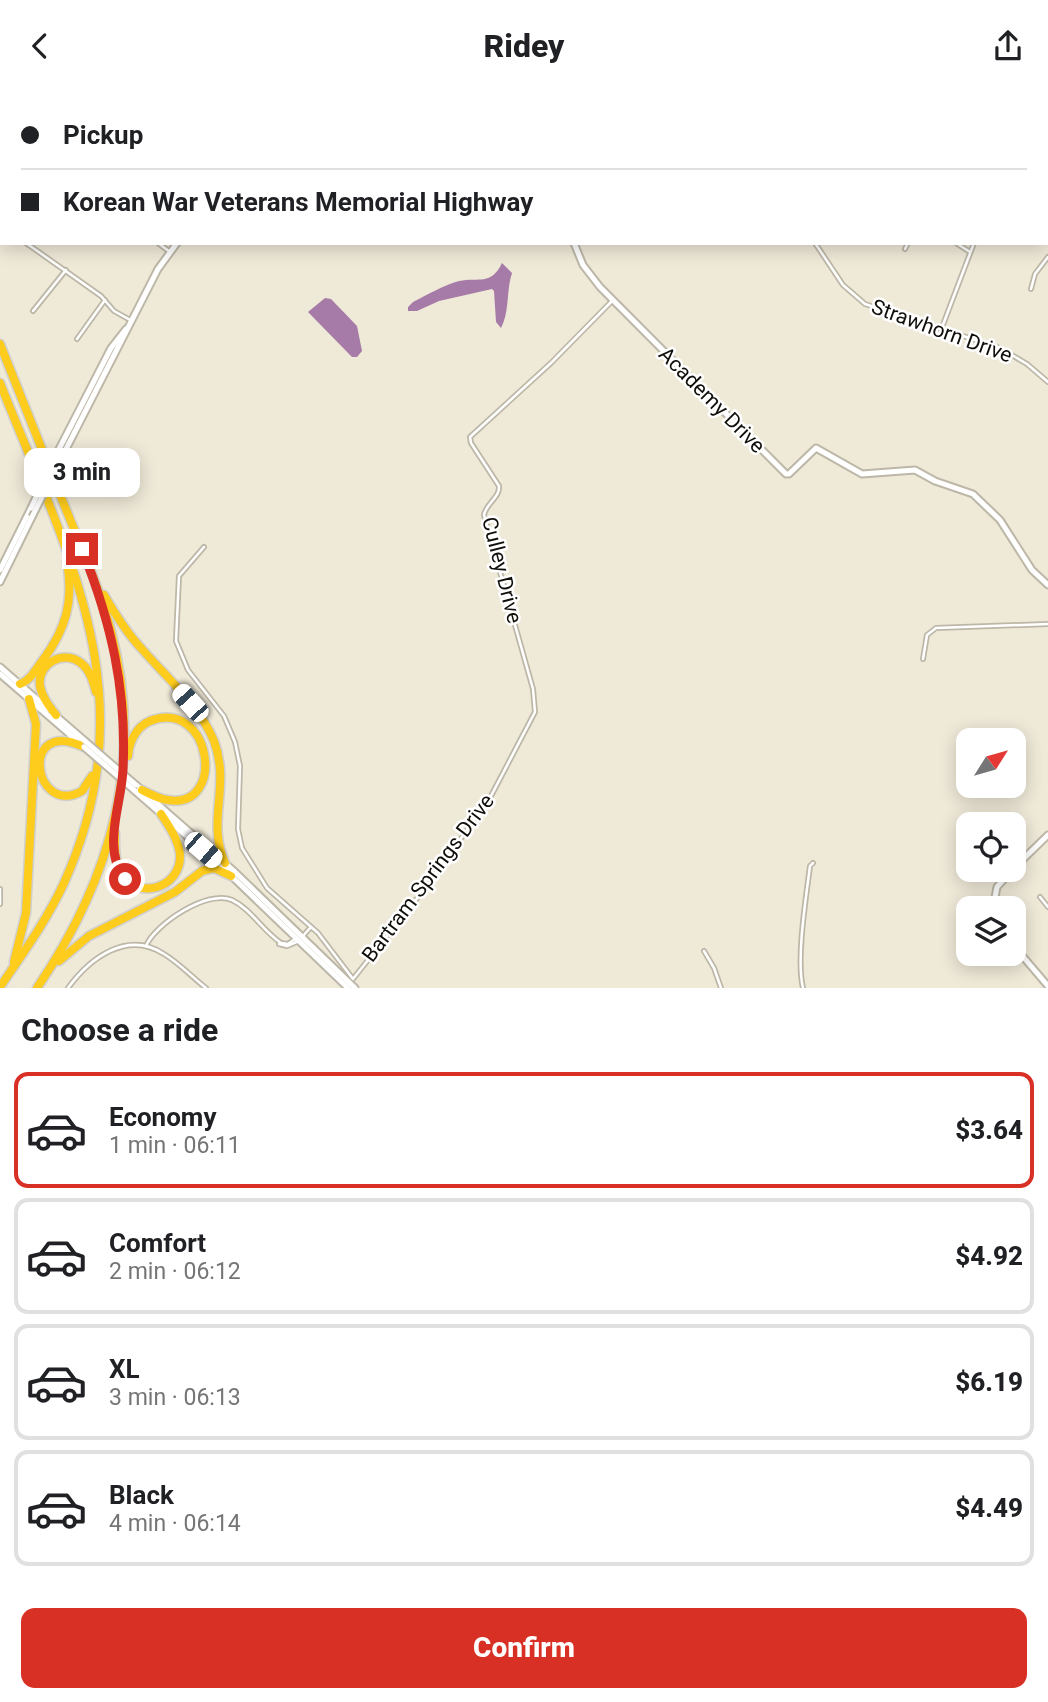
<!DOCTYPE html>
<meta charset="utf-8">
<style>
:root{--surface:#fff;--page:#f6f6f6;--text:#202124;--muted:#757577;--line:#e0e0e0;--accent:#d93025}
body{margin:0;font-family:Roboto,sans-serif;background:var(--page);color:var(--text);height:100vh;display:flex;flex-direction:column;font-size:26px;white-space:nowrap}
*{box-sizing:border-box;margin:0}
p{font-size:23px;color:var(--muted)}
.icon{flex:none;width:38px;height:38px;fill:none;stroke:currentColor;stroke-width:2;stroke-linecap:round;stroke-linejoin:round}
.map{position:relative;height:897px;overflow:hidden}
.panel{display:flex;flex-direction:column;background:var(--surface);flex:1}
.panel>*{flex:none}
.hud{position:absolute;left:0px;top:0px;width:1048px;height:154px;box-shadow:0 4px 18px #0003;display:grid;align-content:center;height:154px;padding:0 21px;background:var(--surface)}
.needle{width:46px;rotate:53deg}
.buttons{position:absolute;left:956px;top:637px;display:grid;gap:14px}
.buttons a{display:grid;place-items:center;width:70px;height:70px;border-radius:14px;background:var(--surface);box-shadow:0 4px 18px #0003;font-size:35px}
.end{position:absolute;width:32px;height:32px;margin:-16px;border:9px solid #d93025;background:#fff;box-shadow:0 0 0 4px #fff}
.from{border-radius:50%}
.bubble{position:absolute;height:49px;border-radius:14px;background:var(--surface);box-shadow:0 4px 18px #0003;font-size:23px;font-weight:800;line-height:49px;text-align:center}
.car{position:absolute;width:21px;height:42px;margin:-21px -10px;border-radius:9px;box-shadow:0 0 5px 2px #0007;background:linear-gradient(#fff 24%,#345 0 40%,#fff 0 76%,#345 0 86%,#fff 0)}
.hud b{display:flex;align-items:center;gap:24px;height:66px;font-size:26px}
.hud b+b{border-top:2px solid var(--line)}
.hud i{width:18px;height:18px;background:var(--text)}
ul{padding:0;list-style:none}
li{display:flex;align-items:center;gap:21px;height:116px;margin:0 14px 10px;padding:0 7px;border:4px solid var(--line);border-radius:14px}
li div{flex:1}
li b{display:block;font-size:26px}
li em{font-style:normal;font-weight:800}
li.active{border-color:var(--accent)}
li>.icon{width:63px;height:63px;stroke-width:1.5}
h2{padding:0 21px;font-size:32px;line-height:84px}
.primary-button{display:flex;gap:14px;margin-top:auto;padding:14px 21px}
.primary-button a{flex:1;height:80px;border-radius:14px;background:var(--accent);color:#fff;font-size:28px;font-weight:800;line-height:80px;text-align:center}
header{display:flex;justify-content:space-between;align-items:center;height:91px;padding:0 21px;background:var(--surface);font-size:32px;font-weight:800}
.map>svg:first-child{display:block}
.water{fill:#a67ba7}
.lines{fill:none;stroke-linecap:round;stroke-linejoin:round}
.street-casing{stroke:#bdb7a7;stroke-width:6}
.secondary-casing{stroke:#bdb7a7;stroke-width:9}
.highway-casing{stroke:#cfcfce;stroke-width:11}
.street{stroke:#fff;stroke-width:2.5}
.secondary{stroke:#fff;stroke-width:5}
.highway{stroke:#fecc1c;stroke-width:8}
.secondary-bridge-casing{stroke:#bdb7a7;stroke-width:9;stroke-linecap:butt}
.secondary-bridge{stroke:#fff;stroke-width:5}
.route{stroke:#d93025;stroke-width:9}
.labels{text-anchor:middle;stroke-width:5;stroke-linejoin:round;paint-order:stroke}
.street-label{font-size:21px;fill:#100e09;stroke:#fff}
</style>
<header><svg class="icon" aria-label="back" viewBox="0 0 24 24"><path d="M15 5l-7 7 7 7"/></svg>Ridey<svg class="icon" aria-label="share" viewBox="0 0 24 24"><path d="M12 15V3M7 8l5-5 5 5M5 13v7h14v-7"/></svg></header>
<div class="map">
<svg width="1048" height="897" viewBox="0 0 1048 897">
<rect width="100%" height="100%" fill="#efe9d8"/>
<g class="water">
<path d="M502 172 512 182C506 200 510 219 501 237L496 231 494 200 492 198 439 210 417 220H408V216L413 211C427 204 444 194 459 190 479 186 491 195 502 172Z"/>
<path d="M325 207 331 208 357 235 362 260 357 266H352L308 221Z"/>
</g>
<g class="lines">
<defs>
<g id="street">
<path d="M122 0V2"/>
<path d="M17 2V0"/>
<path d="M250 2 252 0"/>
<path d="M854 2 856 0"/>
<path d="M981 2 983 0"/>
<path d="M1046 72 1048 70"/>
<path d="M1046 144 1048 146"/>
<path d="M26 152 101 205 114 220 132 230"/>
<path d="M158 152 170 161"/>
<path d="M815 152 843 194 865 213 1000 257 1027 273 1048 291"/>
<path d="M956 152 970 161"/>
<path d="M905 158 908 152"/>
<path d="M1031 198 1035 183 1048 166"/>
<path d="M33 220 66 179"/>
<path d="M941 239 974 152"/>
<path d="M77 248 105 209"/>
<path d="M204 456 179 485 176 550 188 579 224 625 235 651 240 675 238 738 242 757 267 797 318 842 353 888 430 791 491 705 535 621 533 598 484 424C486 412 500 407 499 395L471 352 470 346 551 272 612 210"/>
<path d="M923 568 927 544 936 537 1048 533"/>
<path d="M0 798V813"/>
<path d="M1040 806 1048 816"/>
<path d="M302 846 311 836"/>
<path d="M279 853 287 855 299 850"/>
<path d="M146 855C155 833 208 798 232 809 251 818 263 840 281 852L288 853 295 848"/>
<path d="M704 860 714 877 721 897"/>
<path d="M962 861 968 851"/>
<path d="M68 897C90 867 127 839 164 863 179 872 192 886 206 897"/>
<path d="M803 897C796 868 806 807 810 775L813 772"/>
</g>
<g id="secondary">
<path d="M475 0 477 2"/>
<path d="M993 0 995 2"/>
<path d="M71 2 74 0"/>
<path d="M348 2 350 0"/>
<path d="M1046 50 1048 51"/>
<path d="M0 68 2 67"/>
<path d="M574 152 583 174 600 196 786 383H789L816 357 862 383 915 379 935 390 973 403 1000 429 1032 479 1048 494"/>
<path d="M57 362 111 257 126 238"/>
<path d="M61 368 158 178 177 152"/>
<path d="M0 479 31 417"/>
<path d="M0 491 32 426"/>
<path d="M0 576 48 618"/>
<path d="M0 583 82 654"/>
<path d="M55 624 85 650"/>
<path d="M136 694 235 781 355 897"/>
<path d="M135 700 222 776 348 897"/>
<path d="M1013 778 1048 744"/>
<path d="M993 817 997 796 1012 779"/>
<path d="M1013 854 1048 895"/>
</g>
<g id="highway">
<path d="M0 253C21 306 42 358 63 411 80 453 99 496 111 540 145 671 111 788 37 897"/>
<path d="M0 292C68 464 148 605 64 792 47 829 23 862 0 896"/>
<path d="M104 504C115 523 126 541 141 557 166 586 199 614 214 650 231 695 206 730 225 772"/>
<path d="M20 593C31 589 36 578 43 569 66 538 74 510 67 471"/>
<path d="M56 624C49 615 42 606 40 595 37 573 63 558 81 572 90 579 93 590 96 601"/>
<path d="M84 656C18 625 33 727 82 700L92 685"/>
<path d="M128 665C129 651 136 636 150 630 212 606 227 719 168 709 159 708 150 703 142 699"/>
<path d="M115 742C115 754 114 768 120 780 135 811 182 798 180 763 178 748 169 735 161 723"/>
<path d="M59 870 89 845 175 801 202 780 214 777 231 785"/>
<path d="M14 871 26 822 36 633 29 608"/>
</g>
</defs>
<use href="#street" class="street-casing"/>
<use href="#secondary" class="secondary-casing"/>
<use href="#highway" class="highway-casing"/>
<use href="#street" class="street"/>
<use href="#secondary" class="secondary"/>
<use href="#highway" class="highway"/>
<defs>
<g id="secondary-bridge">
<path d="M31 417 57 362"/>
<path d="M32 426 61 368"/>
<path d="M85 650 136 694"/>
<path d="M84 656 135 700"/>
</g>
</defs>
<use href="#secondary-bridge" class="secondary-bridge-casing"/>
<use href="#secondary-bridge" class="secondary-bridge"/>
</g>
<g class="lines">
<path class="route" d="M82 458C111 531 127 599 123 678 122 712 101 757 125 788"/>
</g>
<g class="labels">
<g class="street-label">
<text transform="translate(942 240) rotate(20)" y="7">Strawhorn Drive</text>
<text transform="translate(712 309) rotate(45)" y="7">Academy Drive</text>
<text transform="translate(502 479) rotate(76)" y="7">Culley Drive</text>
<text transform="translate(428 787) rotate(-53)" y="7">Bartram Springs Drive</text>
</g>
</g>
</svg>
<div class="buttons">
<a><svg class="needle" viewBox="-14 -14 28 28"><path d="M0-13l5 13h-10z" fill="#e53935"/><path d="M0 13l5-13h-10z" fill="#757577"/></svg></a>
<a><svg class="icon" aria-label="locate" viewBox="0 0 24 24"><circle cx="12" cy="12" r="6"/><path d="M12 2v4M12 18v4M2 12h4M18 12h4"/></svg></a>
<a><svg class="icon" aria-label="layers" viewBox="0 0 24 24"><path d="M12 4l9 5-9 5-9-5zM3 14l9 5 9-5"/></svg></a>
</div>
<i class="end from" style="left:125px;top:788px"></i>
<i class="end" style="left:82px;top:458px"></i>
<div class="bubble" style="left:24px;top:357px;width:116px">3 min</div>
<i class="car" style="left:190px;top:612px;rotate:318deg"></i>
<i class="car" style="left:203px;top:759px;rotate:131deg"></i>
<div class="hud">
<b><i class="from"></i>Pickup</b>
<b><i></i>Korean War Veterans Memorial Highway</b>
</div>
</div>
<section class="panel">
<h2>Choose a ride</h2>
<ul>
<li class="active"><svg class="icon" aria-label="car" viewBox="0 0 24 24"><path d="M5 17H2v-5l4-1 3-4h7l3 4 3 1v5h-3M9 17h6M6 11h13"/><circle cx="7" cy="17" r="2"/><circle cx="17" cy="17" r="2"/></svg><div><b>Economy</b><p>1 min · 06:11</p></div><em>$3.64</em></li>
<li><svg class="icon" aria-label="car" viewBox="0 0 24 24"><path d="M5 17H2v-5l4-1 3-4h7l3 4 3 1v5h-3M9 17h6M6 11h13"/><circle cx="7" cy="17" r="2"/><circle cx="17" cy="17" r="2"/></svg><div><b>Comfort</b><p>2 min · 06:12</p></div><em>$4.92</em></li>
<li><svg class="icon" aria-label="car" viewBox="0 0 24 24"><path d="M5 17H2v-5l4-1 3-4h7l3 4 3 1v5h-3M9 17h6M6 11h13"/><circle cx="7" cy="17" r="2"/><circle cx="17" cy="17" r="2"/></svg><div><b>XL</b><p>3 min · 06:13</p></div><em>$6.19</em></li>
<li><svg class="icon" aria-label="car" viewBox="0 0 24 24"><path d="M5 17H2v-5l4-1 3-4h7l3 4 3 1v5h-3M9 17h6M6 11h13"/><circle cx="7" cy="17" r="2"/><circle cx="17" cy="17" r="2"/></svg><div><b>Black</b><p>4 min · 06:14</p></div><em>$4.49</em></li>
</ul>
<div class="primary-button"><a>Confirm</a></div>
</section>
